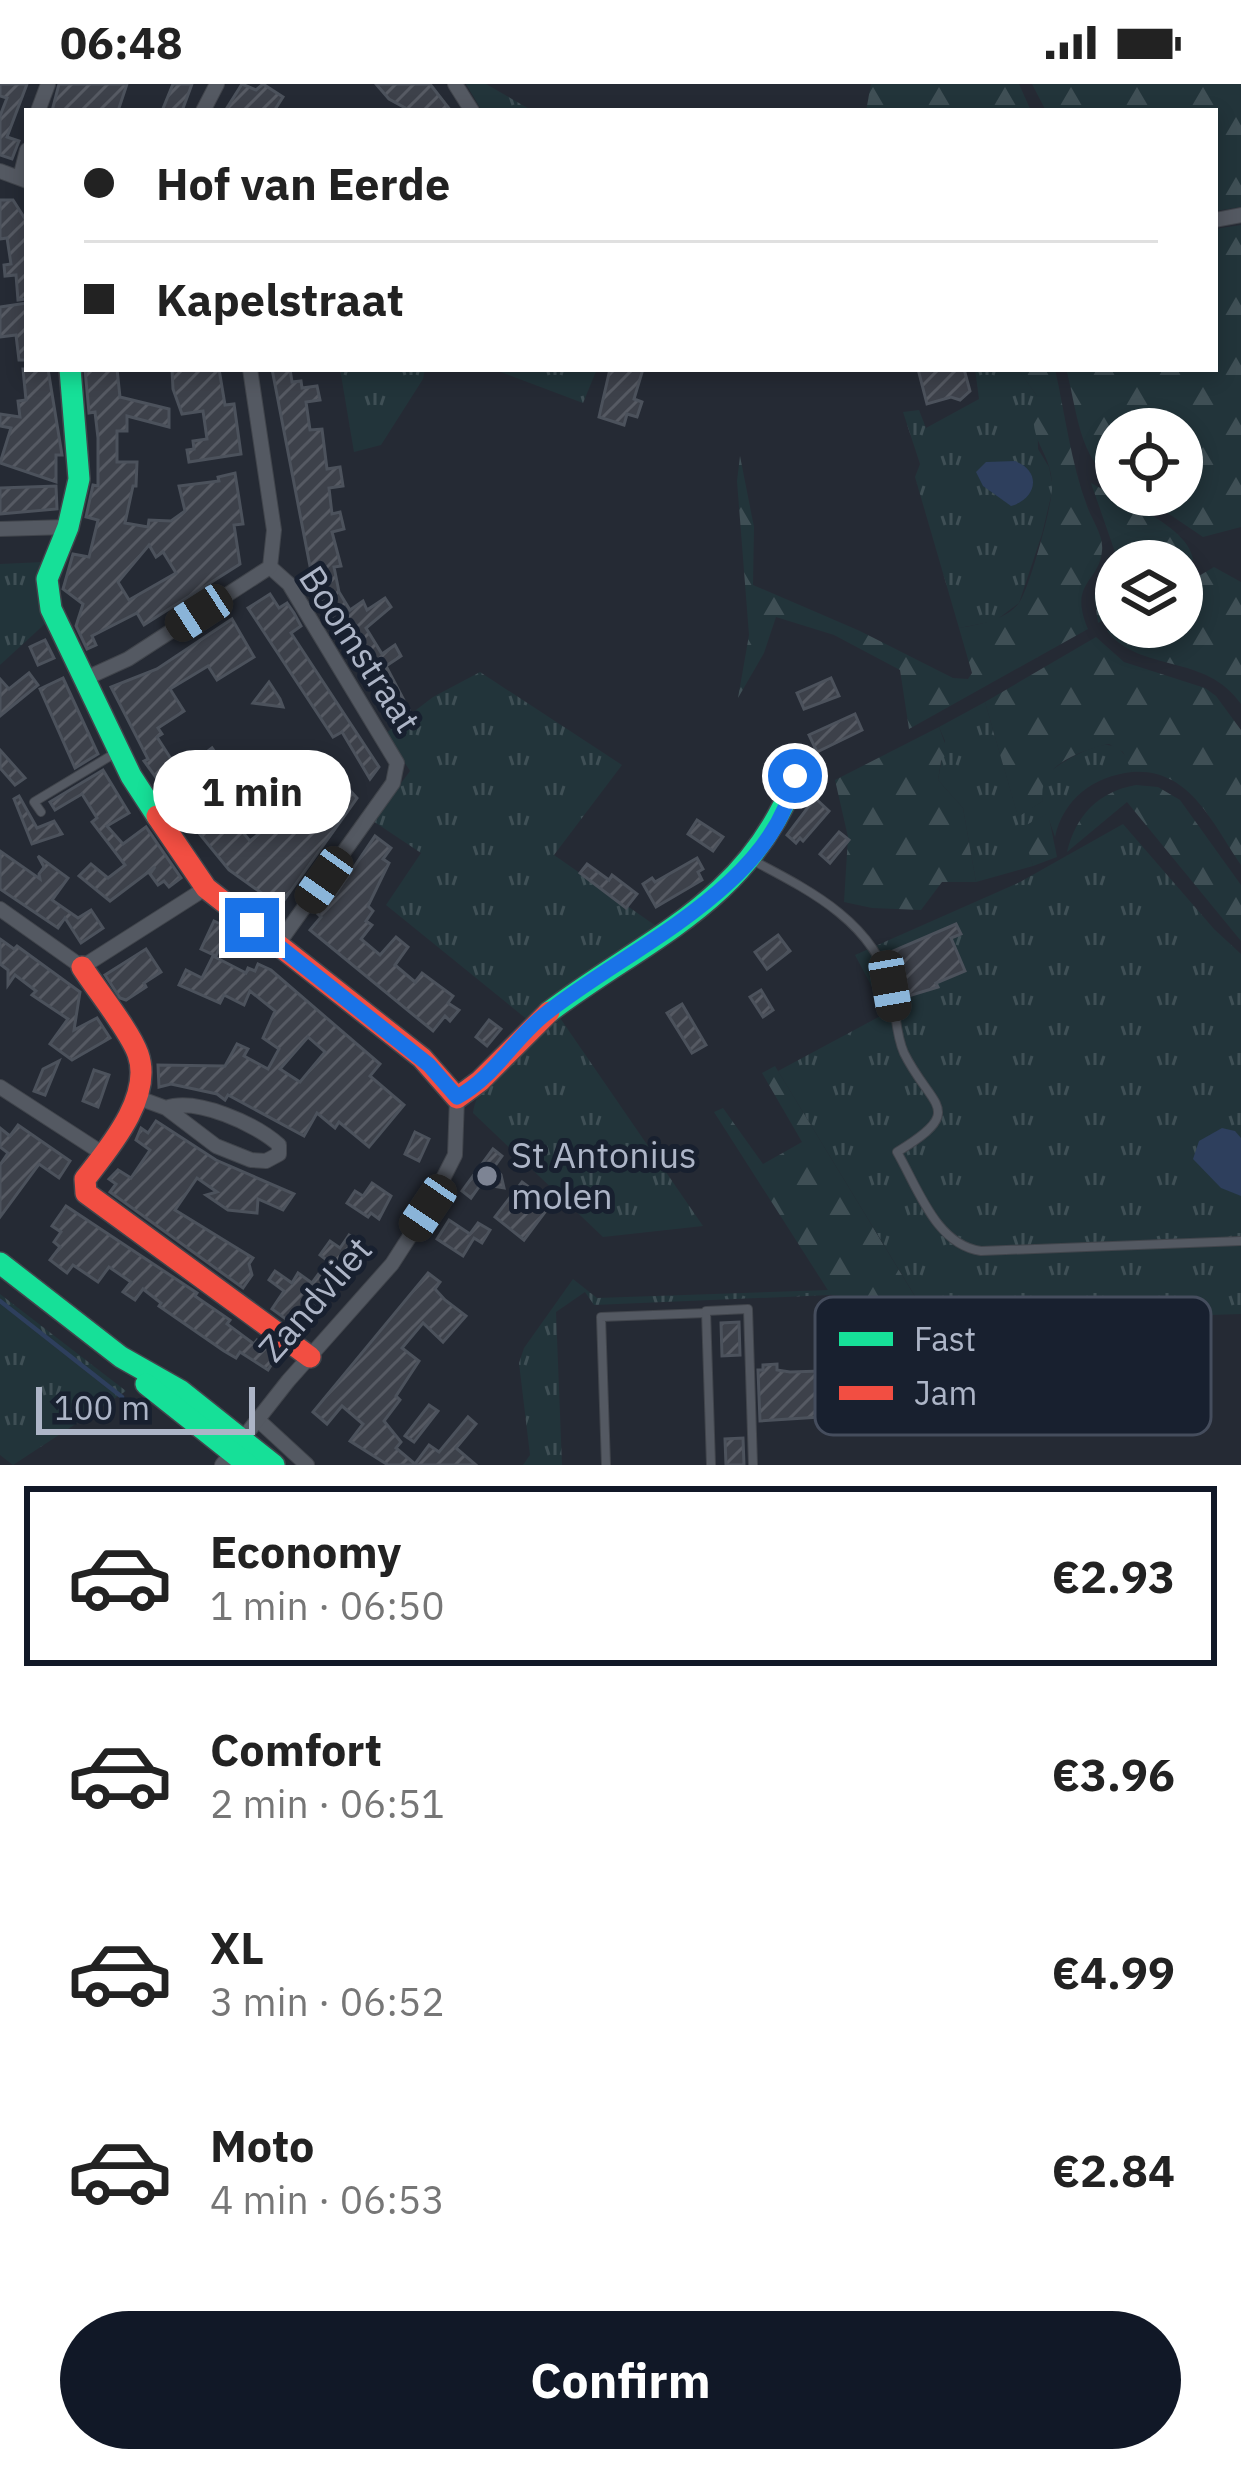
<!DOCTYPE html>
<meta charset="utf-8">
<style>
:root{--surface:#fff;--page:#f6f6f6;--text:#222;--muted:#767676;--line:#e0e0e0;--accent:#111827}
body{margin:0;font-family:"IBM Plex Sans",sans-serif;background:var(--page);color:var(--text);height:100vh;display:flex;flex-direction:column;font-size:45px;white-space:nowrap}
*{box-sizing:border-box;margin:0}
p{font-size:39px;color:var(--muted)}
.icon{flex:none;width:66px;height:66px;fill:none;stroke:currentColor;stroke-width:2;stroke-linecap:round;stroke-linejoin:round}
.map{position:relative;height:1381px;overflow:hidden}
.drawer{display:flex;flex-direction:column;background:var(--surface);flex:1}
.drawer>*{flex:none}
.banner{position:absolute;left:24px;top:24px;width:1194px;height:264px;border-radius:0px;box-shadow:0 6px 18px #0003;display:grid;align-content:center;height:264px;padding:0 60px;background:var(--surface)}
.buttons{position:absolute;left:1095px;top:324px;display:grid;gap:24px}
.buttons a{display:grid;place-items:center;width:108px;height:108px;border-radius:50%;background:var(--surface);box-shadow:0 6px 18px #0003;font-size:60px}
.scale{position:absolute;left:36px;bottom:30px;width:219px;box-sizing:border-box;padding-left:12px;border:6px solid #adb5c7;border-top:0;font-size:33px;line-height:42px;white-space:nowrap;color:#adb5c7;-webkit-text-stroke:9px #18202f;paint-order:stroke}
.end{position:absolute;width:54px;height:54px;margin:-27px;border:15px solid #1a73e8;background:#fff;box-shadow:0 0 0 6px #fff}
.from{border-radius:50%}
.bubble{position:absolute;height:84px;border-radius:42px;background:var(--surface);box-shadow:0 6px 18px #0003;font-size:39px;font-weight:800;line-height:84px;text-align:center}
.car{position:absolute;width:36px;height:72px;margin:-36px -18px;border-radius:15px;box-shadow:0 0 9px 3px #0007;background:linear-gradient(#222 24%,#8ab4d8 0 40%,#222 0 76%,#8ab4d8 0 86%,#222 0)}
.banner b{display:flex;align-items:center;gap:42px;height:114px;font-size:45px}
.banner b+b{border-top:3px solid var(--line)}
.banner i{width:30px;height:30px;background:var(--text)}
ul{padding:21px 0 0;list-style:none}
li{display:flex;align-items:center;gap:36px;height:180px;margin:0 24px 18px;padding:0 36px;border:6px solid transparent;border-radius:0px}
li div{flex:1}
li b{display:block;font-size:45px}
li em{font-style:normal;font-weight:800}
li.on{border-color:var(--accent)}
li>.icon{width:108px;height:108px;stroke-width:1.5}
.action{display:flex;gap:24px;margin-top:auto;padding:24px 60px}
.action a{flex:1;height:138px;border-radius:72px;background:var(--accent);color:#fff;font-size:48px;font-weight:800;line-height:138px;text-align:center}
.status{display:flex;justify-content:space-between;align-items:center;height:84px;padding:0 60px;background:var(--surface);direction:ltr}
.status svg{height:33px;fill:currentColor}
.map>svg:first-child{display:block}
.grass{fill:url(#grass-tufts)}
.forest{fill:url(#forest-firs)}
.water{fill:#2e3f5d}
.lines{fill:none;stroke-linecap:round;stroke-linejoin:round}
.stream{stroke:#2e3f5d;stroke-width:4.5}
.building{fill:url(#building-hatch);stroke:#4c525c;stroke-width:3;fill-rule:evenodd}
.lane-casing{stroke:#41454c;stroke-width:10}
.street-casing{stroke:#41454c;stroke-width:16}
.fast-casing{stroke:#41454c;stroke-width:24}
.jam-casing{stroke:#41454c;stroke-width:24}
.lane{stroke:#545962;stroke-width:8}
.street{stroke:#545962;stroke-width:14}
.fast{stroke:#16e098;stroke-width:21}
.jam{stroke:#f24e42;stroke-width:21}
.route{stroke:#1a73e8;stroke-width:15}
.poi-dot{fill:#7d8494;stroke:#18202f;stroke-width:4.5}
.labels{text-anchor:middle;stroke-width:10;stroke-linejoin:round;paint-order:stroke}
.street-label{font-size:36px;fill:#adb5c7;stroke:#18202f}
.poi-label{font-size:36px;fill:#adb5c7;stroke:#18202f;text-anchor:start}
.key{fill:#18202f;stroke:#454d5d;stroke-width:3}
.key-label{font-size:33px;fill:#adb5c7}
</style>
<div class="status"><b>06:48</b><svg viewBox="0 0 49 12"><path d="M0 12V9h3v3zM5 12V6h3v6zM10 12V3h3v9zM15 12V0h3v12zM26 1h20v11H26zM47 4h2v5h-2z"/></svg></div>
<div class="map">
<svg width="1241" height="1381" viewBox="0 0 1241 1381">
<defs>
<pattern id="grass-tufts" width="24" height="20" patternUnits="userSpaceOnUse" patternTransform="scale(3)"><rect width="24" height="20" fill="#22343a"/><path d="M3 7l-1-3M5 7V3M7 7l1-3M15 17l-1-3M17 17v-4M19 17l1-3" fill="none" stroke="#3f4f55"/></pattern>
<pattern id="forest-firs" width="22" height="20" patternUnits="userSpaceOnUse" patternTransform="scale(3)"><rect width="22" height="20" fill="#22343a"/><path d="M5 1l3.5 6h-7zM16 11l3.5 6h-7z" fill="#3f4f55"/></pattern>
<pattern id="building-hatch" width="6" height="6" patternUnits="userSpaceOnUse" patternTransform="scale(3)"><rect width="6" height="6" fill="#3d414a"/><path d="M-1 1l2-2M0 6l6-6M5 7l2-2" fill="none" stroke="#565a63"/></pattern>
</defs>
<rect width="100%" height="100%" fill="#252a34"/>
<g class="grass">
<path d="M466 0H486L533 27H482Z"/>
<path d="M340 285H425L423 295 381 361 354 368Z"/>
<path d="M493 285H597L583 319Z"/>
<path d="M975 285H1018L1037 312 1038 365 1049 383 1053 404 1042 450 1019 519 995 537 959 544 915 393 920 380 903 328 919 326 926 344 979 315Z"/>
<path d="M44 478 48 537 0 581V480Z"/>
<path d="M480 588 622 681 554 771 656 842 529 937 386 821 421 769 373 737 410 687 386 649 433 613Z"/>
<path d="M985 618 1018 732 1043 717C1041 709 1040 705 1042 698 1047 684 1093 659 1108 661 1123 662 1128 676 1132 688 1094 692 1063 715 1055 753L1047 730 1022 744 1033 782 976 798 963 724 938 696 945 657 939 643Z"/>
<path d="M1123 740 1214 845 1241 870V1230L932 1240 778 987 886 929 855 871 1020 798Z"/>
<path d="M558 931 703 1142 603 1153 473 1029C479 988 528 957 558 931Z"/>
<path d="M573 1195 597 1214 829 1206 831 1211 594 1221 585 1208 556 1228 562 1381H523L530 1371 519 1279 524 1264Z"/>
<path d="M0 1210 126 1307 13 1381 0 1371Z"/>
</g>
<g class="forest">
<path d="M871 0H1019L1031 27H866Z"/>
<path d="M1032 0H1241V123L1215 127V27H1046Z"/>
<path d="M1241 141V443L1203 453 1141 411H1182V345H1116V398C1078 377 1077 323 1066 285H1215V145Z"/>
<path d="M1018 285H1055C1065 330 1071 379 1087 422 1092 436 1104 452 1102 467 1099 499 1068 498 1088 545L909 645 900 586 834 551 776 533 764 569 738 614 749 551 737 397 740 372 754 443 753 501 860 547 953 594 968 595 972 589 959 544C980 540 1004 537 1019 519 1029 505 1053 420 1052 402 1052 365 1024 358 1037 312Z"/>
<path d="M1091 399C1120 416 1189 442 1193 476L1182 489V477H1116V528L1098 539 1094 512 1116 471Z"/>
<path d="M1214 483 1241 498V620C1206 569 1140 589 1107 547L1116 541 1182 543V502Z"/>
<path d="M1096 553 1124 578 1205 604 1216 612 1241 646V781C1212 739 1190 684 1132 688L1123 668 1109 660C1081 666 1036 682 1043 717L1018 733 985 618Z"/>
<path d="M939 643 948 668 941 677 938 696 963 724 976 798H942L921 826 872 824 844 818 848 753 835 696Z"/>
<path d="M1136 701 1158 703 1180 716 1241 801V857L1127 718 1067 768C1076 731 1098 708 1136 701Z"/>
<path d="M1048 729 1057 773 1033 782 1021 744Z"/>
<path d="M775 982 928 1234 853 1315 852 1272H843L840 1212 831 1211 714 1028 723 1024 763 1080 802 1058 762 989Z"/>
</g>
<g class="water">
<path d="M1015 377C1042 387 1037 415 1011 422L983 402 976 388 986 378Z"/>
<path d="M1222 1044 1235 1047 1241 1054V1112L1221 1104 1193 1075 1199 1057Z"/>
</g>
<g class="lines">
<path class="stream" d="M0 1217 122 1313"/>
</g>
<g class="building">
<path d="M0 0H27L7 53 19 57 12 75 0 71V32L7 14 0 12Z"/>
<path d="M59 0H127L118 27H52Z"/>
<path d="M173 0H192L182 27H162Z"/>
<path d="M242 0 256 6 263 0 283 13 274 27H225Z"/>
<path d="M376 0H430L451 27H411L389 15Z"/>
<path d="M0 116H13L27 138V215L18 216 16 191 5 192 4 181 11 180 7 154 0 155Z"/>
<path d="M27 219V276H19L16 251 0 253V223Z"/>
<path d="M23 285H48L62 371H56V398L0 379 11 344 0 342V330L20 333 18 317 26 316Z"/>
<path d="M85 285H117L120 313 169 325V343L127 332V347H117V378H137L136 402H133L125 439 148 443 149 436 171 437 185 427 179 402 219 397 218 393 235 389 243 440 234 441 240 480 144 541 137 529 92 552 96 561 87 565 76 542 83 520 63 505 73 470 89 473 98 436 86 433 93 401 98 402V354L95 328 89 329ZM149 461 156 473 163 468 176 489 129 516 118 498Z"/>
<path d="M172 285H219L225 321 234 320 241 370 189 378 187 366 194 365 193 357 207 355 203 327 182 330 173 305Z"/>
<path d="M272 285H290L292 298 301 297 302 304 317 302 320 316 306 318 310 346 322 345 327 385 340 383 343 402 329 404 332 430 340 428 344 445 332 448 341 482 334 483 339 508 350 526 363 517 367 526 385 514 391 523 366 544 382 570 395 561 401 572 386 582 409 626 394 635 322 516 305 505 314 503Z"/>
<path d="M610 285H643L634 315 642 318 637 333 627 330 624 341 599 333Z"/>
<path d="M918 285H964L970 307 960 316 951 313 927 320Z"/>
<path d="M56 402 57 425 0 430V404Z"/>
<path d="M270 510 279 524 287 519 294 529 301 542 291 549 379 683 370 695 342 648 333 653 248 524Z"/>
<path d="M232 535 254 573 217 596 208 582 170 605 184 627 158 644 162 650 157 653 173 678 189 668 195 677 212 664 219 674 195 693 192 690 165 706 144 677 148 675 111 603 157 585Z"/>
<path d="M45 556 54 574 38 581 30 563Z"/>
<path d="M29 589 38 601 0 632V595L9 605Z"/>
<path d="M63 594 98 670 75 684 40 605Z"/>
<path d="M831 594 839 612 804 625 797 609Z"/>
<path d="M269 598 280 615 283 623 253 619Z"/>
<path d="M855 630 862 646 817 668 809 651Z"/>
<path d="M0 666 25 694 15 701 0 684Z"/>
<path d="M103 686 129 729 107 742 123 760 146 743 181 794 169 803 164 797 158 801 150 790 155 783 110 817 79 792 91 780 108 794 125 781 92 738 97 734 82 710 55 726 50 718Z"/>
<path d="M336 691 357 714 280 822 229 786 176 721 198 705 206 717 228 697 255 722 235 739 250 757 278 734 287 743 306 715 310 719 329 694 332 697Z"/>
<path d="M19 712 37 744 54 737 62 750 32 760 14 715Z"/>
<path d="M815 714 829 727 803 757 800 754 796 759 787 751Z"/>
<path d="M697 736 723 753 713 767 688 750Z"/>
<path d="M839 748 849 756 830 779 820 770Z"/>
<path d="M375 752 391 764 383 775 389 779 368 822 373 827 366 837 372 841 361 855 380 871 396 853 408 863 395 881 415 898 422 889 453 912 448 919 459 926 450 937 445 932 433 947 310 846 321 833 316 828 325 816 329 820Z"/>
<path d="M0 767 40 795 39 790 44 783 38 772 68 794 52 816 78 834 91 826 103 844 81 859 65 834 58 844 0 805Z"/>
<path d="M697 774 703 785 698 788 702 796 656 823 643 800 652 794 655 798Z"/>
<path d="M587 780 609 796 612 791 637 810 626 824 580 789Z"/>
<path d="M214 837 229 844 216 872 201 865Z"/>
<path d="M956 840 961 850 951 854 965 887 936 899 938 903 902 914 886 870Z"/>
<path d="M778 851 790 867 767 885 755 868Z"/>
<path d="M0 855 14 865 17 862 80 908 74 946 97 934 110 954 72 976 50 960 68 935 32 911 36 907 15 891 8 901V886L0 880Z"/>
<path d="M146 865 161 888 144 899 146 903 126 916 120 914 105 891Z"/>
<path d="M213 872 246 889 248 884 255 887 258 880 271 886 380 980 370 992 404 1021 369 1063 339 1038 335 1044 317 1029 304 1052 228 1011 225 1016 217 1010 171 1000 159 1003 158 981 225 982 237 960 248 965 244 972 268 985 279 965 263 954 275 927 250 907 244 921 224 911 220 919 179 901 186 886 202 894ZM308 953 325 968 300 998 280 985Z"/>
<path d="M761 906 773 926 763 933 750 913Z"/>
<path d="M682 920 706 961 692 969 667 929Z"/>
<path d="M489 936 501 945 487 962 476 953Z"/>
<path d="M59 977 45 1011 34 1007 43 985Z"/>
<path d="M94 986 109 991 98 1023 83 1017Z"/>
<path d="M156 1037 216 1076 294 1110 283 1126 258 1115 257 1129 228 1126 206 1111 217 1108 197 1094 175 1126 253 1174 249 1180 252 1191 243 1204 110 1108 116 1100 109 1095 118 1086 131 1094 150 1066 136 1056 141 1044 148 1049Z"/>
<path d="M18 1041 70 1077 59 1094 39 1080 0 1133V1081L8 1069 0 1063V1044L10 1052Z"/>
<path d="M415 1048 429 1055 419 1077 405 1070Z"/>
<path d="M493 1065 502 1072 494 1083 501 1091 504 1104 481 1100 471 1114 462 1107Z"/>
<path d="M522 1098 551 1120 524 1156 495 1133Z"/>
<path d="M372 1099 391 1112 379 1135 371 1129 368 1133 347 1119 355 1107 363 1112Z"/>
<path d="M66 1122 197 1209 195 1212 230 1236 227 1240 254 1260 257 1256 278 1271 268 1286 240 1268 236 1274 224 1267 159 1222 161 1219 143 1205 135 1216 123 1208 131 1198 109 1183 98 1198 73 1181 67 1189 50 1176 60 1163 54 1158 61 1148 52 1142Z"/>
<path d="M449 1136 470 1150 478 1139 490 1146 482 1159 474 1154 463 1172 437 1155Z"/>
<path d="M349 1151 367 1164 326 1214 322 1211 298 1244 272 1225 284 1207 269 1196 275 1187 292 1199 298 1189 312 1199 328 1177 320 1171 330 1157 340 1164Z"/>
<path d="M428 1189 440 1198 435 1205 445 1216 466 1232 443 1258 423 1239 402 1264 419 1277 396 1312 400 1316 384 1337 401 1358 396 1364 415 1380 429 1361 439 1368 468 1333 476 1340 456 1364 476 1381H388L350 1357 363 1340 342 1322 327 1340 313 1328Z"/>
<path d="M739 1238 740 1271 722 1272 721 1239Z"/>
<path d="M777 1280V1286L790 1288 821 1287 823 1315 834 1314 835 1332 760 1337 758 1286H763V1281Z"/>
<path d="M429 1321 438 1327 414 1358 405 1352Z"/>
<path d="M743 1354 744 1381H726L725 1355Z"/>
</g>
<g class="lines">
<defs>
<g id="lane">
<path d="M41 728 34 718 117 668"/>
<path d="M752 776C809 806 874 838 891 905 896 925 895 949 904 969 931 1024 968 1025 897 1068 918 1104 936 1161 981 1167L1241 1157"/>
<path d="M606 1381 601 1233 706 1229"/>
<path d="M711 1381 706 1227 748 1225 753 1381"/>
</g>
<g id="street">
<path d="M455 0 472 27"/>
<path d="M38 27 48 0"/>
<path d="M203 27 217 0"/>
<path d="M0 87 27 97"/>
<path d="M20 94 27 66"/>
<path d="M1215 136 1241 131"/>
<path d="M0 445 68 443"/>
<path d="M270 483 289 500 397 679 393 699 278 860"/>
<path d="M82 596 128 575 270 483 274 446 250 285"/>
<path d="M0 825 82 883 206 804"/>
<path d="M0 1003 105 1071"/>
<path d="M136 1013 166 1024 216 1062 251 1076 266 1077 279 1070V1061C256 1040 196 1013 166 1024"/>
<path d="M257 1335 307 1381"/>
<path d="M222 1381 288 1297 392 1180 428 1124 455 1071 457 1014"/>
</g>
<g id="fast">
<path d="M70 285 79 395 68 443 47 495 51 525 131 692 157 732"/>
<path d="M549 928C647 854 745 820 794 698"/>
<path d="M0 1179 121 1273 181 1307 274 1381"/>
<path d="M146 1300 248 1381"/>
</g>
<g id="jam">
<path d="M157 732 206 804 422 974 457 1014 480 997 549 928"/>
<path d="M82 883C96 905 130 947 138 970 153 1013 109 1064 85 1095L86 1109 310 1273"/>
</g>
</defs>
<use href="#lane" class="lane-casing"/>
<use href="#street" class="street-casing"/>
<use href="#fast" class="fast-casing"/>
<use href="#jam" class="jam-casing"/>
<use href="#lane" class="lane"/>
<use href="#street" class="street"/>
<use href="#fast" class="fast"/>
<use href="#jam" class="jam"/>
</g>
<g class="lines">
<path class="route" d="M252 841 429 981 457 1013C492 995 513 956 544 931 625 865 773 805 795 692"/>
</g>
<circle class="poi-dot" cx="487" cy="1092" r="12"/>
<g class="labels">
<g class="street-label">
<text transform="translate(360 565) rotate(57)" y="13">Boomstraat</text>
<text transform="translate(315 1215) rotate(-49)" y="13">Zandvliet</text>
</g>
<g class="poi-label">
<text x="511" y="1084">St Antonius<tspan x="511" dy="41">molen</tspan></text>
</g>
</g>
<rect x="815" y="1213" width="396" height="138" rx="18" class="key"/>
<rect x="839" y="1248" width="54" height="14" fill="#16e098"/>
<rect x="839" y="1302" width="54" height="14" fill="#f24e42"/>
<g class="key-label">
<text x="914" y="1267">Fast</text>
<text x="914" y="1321">Jam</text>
</g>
</svg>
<div class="buttons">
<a><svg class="icon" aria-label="locate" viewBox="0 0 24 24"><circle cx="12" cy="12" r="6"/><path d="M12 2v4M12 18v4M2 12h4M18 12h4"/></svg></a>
<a><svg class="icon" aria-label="layers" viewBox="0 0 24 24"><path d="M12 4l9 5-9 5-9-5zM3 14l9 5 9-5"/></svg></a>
</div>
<div class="scale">100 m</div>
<i class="end from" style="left:795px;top:692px"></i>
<i class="end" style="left:252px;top:841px"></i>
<div class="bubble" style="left:153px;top:666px;width:198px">1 min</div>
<i class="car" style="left:199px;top:529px;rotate:237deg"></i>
<i class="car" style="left:324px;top:796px;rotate:215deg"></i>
<i class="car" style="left:890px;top:902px;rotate:170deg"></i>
<i class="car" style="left:428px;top:1124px;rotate:214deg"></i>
<div class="banner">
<b><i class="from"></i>Hof van Eerde</b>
<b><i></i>Kapelstraat</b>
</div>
</div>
<section class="drawer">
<ul>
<li class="on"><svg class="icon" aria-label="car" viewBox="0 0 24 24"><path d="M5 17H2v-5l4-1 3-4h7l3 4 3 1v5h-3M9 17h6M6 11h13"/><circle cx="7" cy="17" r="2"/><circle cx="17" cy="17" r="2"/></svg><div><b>Economy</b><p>1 min · 06:50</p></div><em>€2.93</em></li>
<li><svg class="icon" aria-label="car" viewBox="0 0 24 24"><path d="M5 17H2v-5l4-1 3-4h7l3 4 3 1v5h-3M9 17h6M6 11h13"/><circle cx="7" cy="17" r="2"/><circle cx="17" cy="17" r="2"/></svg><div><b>Comfort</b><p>2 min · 06:51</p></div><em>€3.96</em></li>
<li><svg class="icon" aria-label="car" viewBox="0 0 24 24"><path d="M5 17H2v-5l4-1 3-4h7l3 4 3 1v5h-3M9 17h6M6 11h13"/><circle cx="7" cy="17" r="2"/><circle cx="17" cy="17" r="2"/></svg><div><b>XL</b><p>3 min · 06:52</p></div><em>€4.99</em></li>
<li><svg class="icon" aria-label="car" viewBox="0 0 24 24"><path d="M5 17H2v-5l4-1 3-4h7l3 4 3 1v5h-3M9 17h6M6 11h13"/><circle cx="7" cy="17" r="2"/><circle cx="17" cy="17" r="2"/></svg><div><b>Moto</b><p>4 min · 06:53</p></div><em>€2.84</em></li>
</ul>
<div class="action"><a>Confirm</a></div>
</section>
